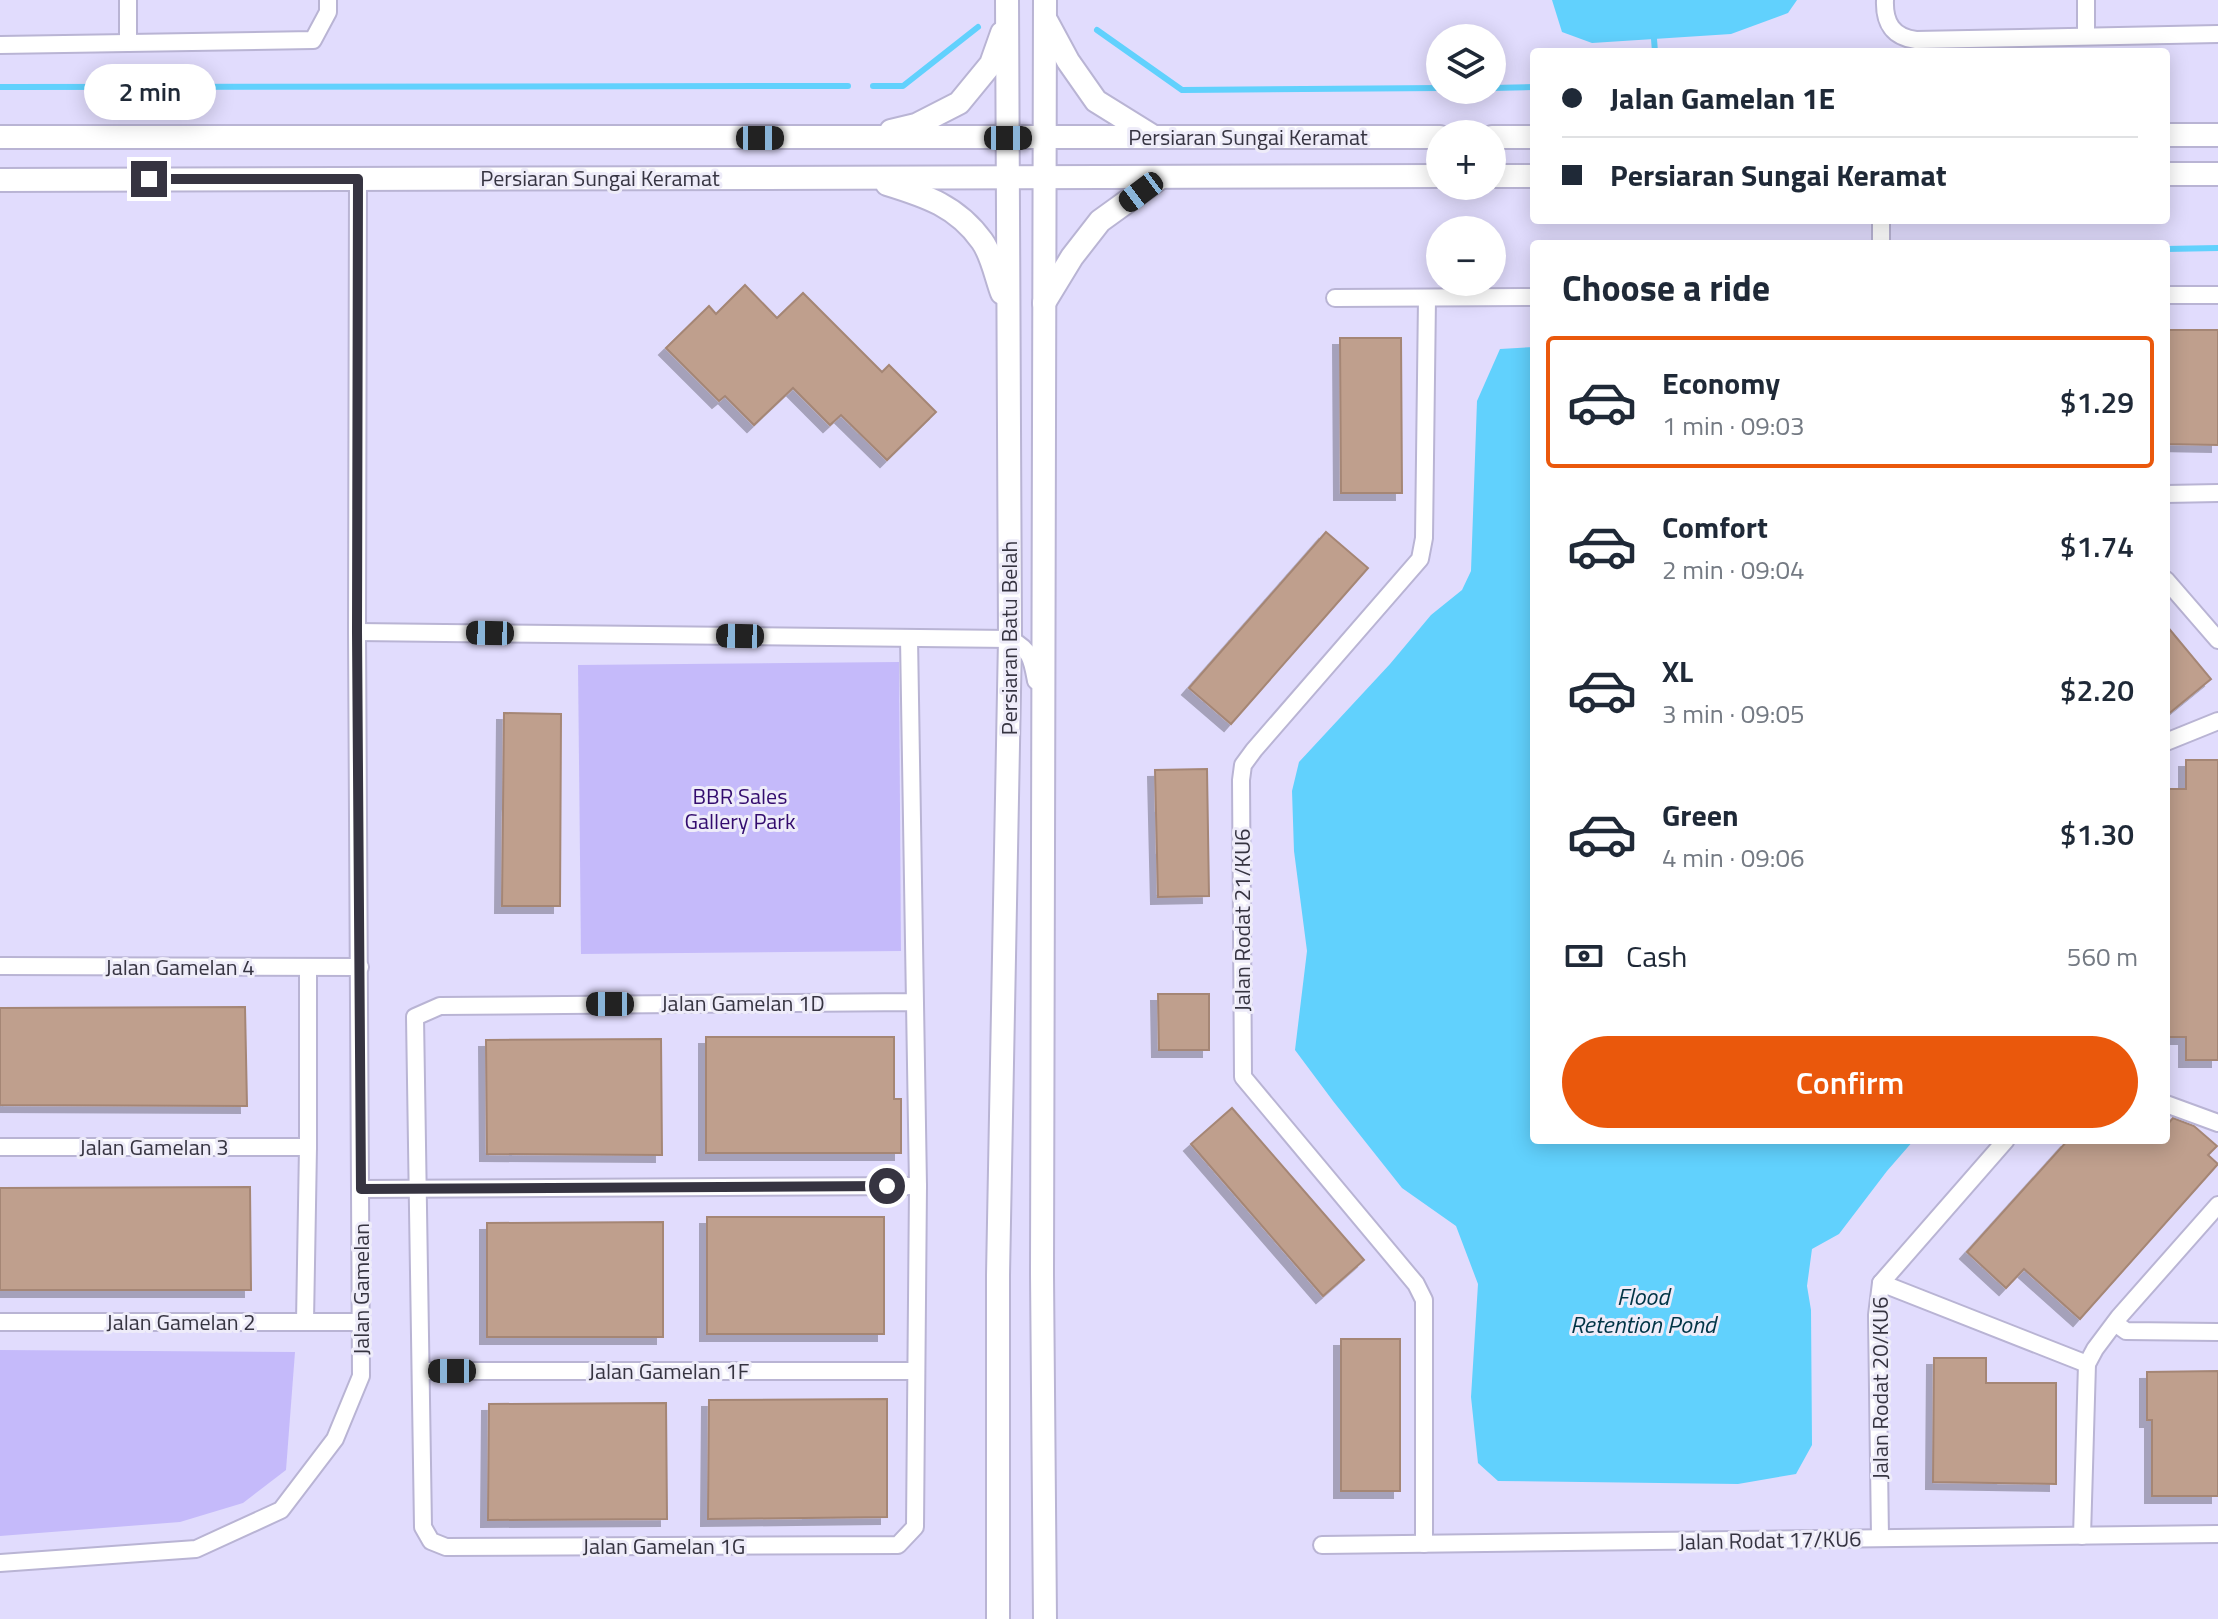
<!DOCTYPE html>
<meta charset="utf-8">
<style>
:root{--surface:#fff;--page:#f2f2f3;--text:#1f2937;--muted:#747a83;--line:#e0e1e3;--accent:#ea580c}
body{margin:0;font-family:"Titillium Web",sans-serif;background:var(--page);color:var(--text);height:100vh;display:flex;flex-direction:column;font-size:30px;white-space:nowrap}
*{box-sizing:border-box;margin:0}
p{font-size:26px;color:var(--muted)}
.icon{flex:none;width:44px;height:44px;fill:none;stroke:currentColor;stroke-width:2;stroke-linecap:round;stroke-linejoin:round}
.map{position:relative;flex:1;overflow:hidden}
.sheet{position:absolute;left:1530px;top:240px;width:640px;height:904px;display:flex;flex-direction:column;background:var(--surface);border-radius:8px;box-shadow:0 4px 20px #0003}
.sheet>*{flex:none}
.banner{position:absolute;left:1530px;top:48px;width:640px;height:176px;border-radius:8px;box-shadow:0 4px 20px #0003;display:grid;align-content:center;height:176px;padding:0 32px;background:var(--surface)}
.controls{position:absolute;left:1426px;top:24px;display:grid;gap:16px}
.controls a{display:grid;place-items:center;width:80px;height:80px;border-radius:50%;background:var(--surface);box-shadow:0 4px 20px #0003;font-size:40px}
.end{position:absolute;width:36px;height:36px;margin:-18px;border:10px solid #363441;background:#fff;box-shadow:0 0 0 4px #fff}
.from{border-radius:50%}
.bubble{position:absolute;height:56px;border-radius:28px;background:var(--surface);box-shadow:0 4px 20px #0003;font-size:26px;font-weight:600;line-height:56px;text-align:center}
.car{position:absolute;width:24px;height:48px;margin:-24px -12px;border-radius:10px;box-shadow:0 0 6px 2px #0007;background:linear-gradient(#222 24%,#8ab4d8 0 40%,#222 0 76%,#8ab4d8 0 86%,#222 0)}
.banner b{display:flex;align-items:center;gap:28px;height:76px;font-size:30px}
.banner b+b{border-top:2px solid var(--line)}
.banner i{width:20px;height:20px;background:var(--text)}
ul{padding:0;list-style:none}
li{display:flex;align-items:center;gap:24px;height:132px;margin:0 16px 12px;padding:0 16px;border:4px solid transparent;border-radius:8px}
li div{flex:1}
li b{display:block;font-size:30px}
li em{font-style:normal;font-weight:600}
li.current{border-color:var(--accent)}
li>.icon{width:72px;height:72px;stroke-width:1.5}
h2{padding:0 32px;font-size:36px;line-height:96px}
.pay{display:flex;align-items:center;gap:20px;height:88px;padding:0 32px;font-size:30px}
.pay p{margin-inline-start:auto}
.cta{display:flex;gap:16px;margin-top:auto;padding:16px 32px}
.cta a{flex:1;height:92px;border-radius:48px;background:var(--accent);color:#fff;font-size:32px;font-weight:600;line-height:92px;text-align:center}
.map>svg:first-child{display:block}
.green{fill:#c5bafa}
.water{fill:#61d1fd}
.lines{fill:none;stroke-linecap:round;stroke-linejoin:round}
.stream{stroke:#61d1fd;stroke-width:6}
.building{fill:#bf9f8d;stroke:#a58675;stroke-width:2;filter:url(#shadow)}
.street-casing{stroke:#b9b4d4;stroke-width:20}
.secondary-casing{stroke:#b9b4d4;stroke-width:26}
.street{stroke:#fff;stroke-width:16}
.secondary{stroke:#fff;stroke-width:22}
.route{stroke:#363441;stroke-width:10}
.labels{text-anchor:middle;stroke-width:6;stroke-linejoin:round;paint-order:stroke}
.street-label{font-size:22px;fill:#363441;stroke:#eeecf9}
.park-label{font-size:22px;fill:#330c6e;stroke:#eeecf9}
.water-label{font-size:24px;font-style:italic;fill:#003446;stroke:#eeecf9}
</style>
<div class="map">
<svg width="2218" height="1619" viewBox="0 0 2218 1619">
<defs>
<filter id="shadow"><feDropShadow dx="-7" dy="7" stdDeviation="0" flood-color="#0004"/></filter>
</defs>
<rect width="100%" height="100%" fill="#e1dcfd"/>
<g class="green">
<path d="M899 662 901 951 581 954 578 665Z"/>
<path d="M0 1350 295 1352 286 1470 243 1503 180 1522 0 1536Z"/>
</g>
<g class="water">
<path d="M1552 0H1797L1788 13 1731 34 1592 43 1562 32Z"/>
<path d="M1534 347V1140H1914L1887 1171 1839 1234 1812 1249 1807 1286 1811 1310 1812 1445 1796 1474 1738 1484 1498 1481 1478 1463 1471 1397 1478 1284 1456 1226 1402 1188 1333 1101 1295 1050 1307 951 1294 851 1292 791 1299 762 1390 664 1431 615 1462 590 1471 571 1477 401 1500 349Z"/>
</g>
<g class="lines">
<g class="stream">
<path d="M1097 30 1182 90 1440 88"/>
<path d="M1654 39 1655 52"/>
<path d="M873 86H903L978 27"/>
<path d="M0 87 848 86"/>
<path d="M1492 88 1534 87"/>
<path d="M2166 249 2218 248"/>
</g>
</g>
<g class="building">
<path d="M745 285 777 318 803 293 882 372 889 365 936 412 887 460 841 415 830 425 793 388 754 425 725 396 719 401 666 348 709 306 716 314Z"/>
<path d="M2166 330H2218V445L2166 444Z"/>
<path d="M1340 338H1401L1402 493H1341Z"/>
<path d="M1326 532 1368 568 1231 724 1189 688Z"/>
<path d="M2166 625 2211 679 2166 716Z"/>
<path d="M504 713 561 714 560 906H502Z"/>
<path d="M2186 760H2218V1060H2186V1037H2166V789H2186Z"/>
<path d="M1207 769 1209 896 1158 897 1155 770Z"/>
<path d="M1158 994H1209V1050H1159Z"/>
<path d="M245 1007 247 1106 0 1105V1008Z"/>
<path d="M706 1037H894V1099H901V1153H706Z"/>
<path d="M661 1039 662 1155 487 1154 486 1040Z"/>
<path d="M1232 1108 1364 1260 1323 1296 1191 1144Z"/>
<path d="M2173 1118 2194 1126 2217 1146 2208 1155 2218 1164 2080 1319 2024 1269 2006 1288 1967 1252 2068 1140H2166V1126Z"/>
<path d="M250 1187 251 1290H0V1188Z"/>
<rect x="707" y="1217" width="177" height="117"/>
<path d="M663 1222V1337H487V1223Z"/>
<rect x="1341" y="1339" width="59" height="152"/>
<path d="M1934 1358H1986V1383H2056V1484L1933 1482Z"/>
<path d="M2218 1371V1496H2152V1420H2147V1372Z"/>
<path d="M887 1399V1517L708 1519 709 1400Z"/>
<path d="M666 1403 667 1519 488 1520 489 1404Z"/>
</g>
<g class="lines">
<defs>
<g id="street">
<path d="M1885 0C1884 23 1893 37 1916 40L2218 34"/>
<path d="M2086 0V36"/>
<path d="M128 43V0"/>
<path d="M0 45 313 40 328 12V0"/>
<path d="M1881 244V220"/>
<path d="M2166 295H2218"/>
<path d="M1335 298 1534 297"/>
<path d="M2166 494 2218 493"/>
<path d="M2166 580 2218 640"/>
<path d="M357 632 1010 639C1031 650 1032 659 1036 681"/>
<path d="M909 638 918 1186 915 1527 898 1545 446 1547 431 1541 423 1527 415 1017 440 1006 915 1002"/>
<path d="M2166 742 2218 721"/>
<path d="M0 966 360 967"/>
<path d="M2166 1104 2218 1123"/>
<path d="M0 1147H308"/>
<path d="M361 1189 918 1186"/>
<path d="M1881 1283 2087 1364"/>
<path d="M0 1322H362"/>
<path d="M305 1322 308 1147V967"/>
<path d="M2115 1323 2126 1331 2218 1332"/>
<path d="M421 1371H916"/>
<path d="M2082 1536 2087 1364 2095 1349 2119 1317 2218 1205"/>
<path d="M1880 1538 1877 1315 1881 1283 2006 1140"/>
<path d="M1424 1544V1300L1416 1284 1243 1077 1241 780 1243 765 1254 750 1420 559 1424 538 1427 298"/>
<path d="M1322 1545 2218 1534"/>
<path d="M0 1563 196 1549 281 1510 335 1439 361 1376 357 632 358 179"/>
</g>
<g id="secondary">
<path d="M1047 22 1068 61 1096 101 1154 137"/>
<path d="M891 131 916 125 959 103 991 64 1002 33"/>
<path d="M2166 135H2218"/>
<path d="M0 137H1440"/>
<path d="M1492 137H1534"/>
<path d="M2166 174H2218"/>
<path d="M1492 176H1534"/>
<path d="M0 180 1440 176"/>
<path d="M887 184C926 196 957 206 982 241 992 255 996 277 1002 293"/>
<path d="M1044 303 1072 257 1100 221 1161 177"/>
<path d="M998 1619V1275L1010 639 1007 0"/>
<path d="M1045 1619 1042 1274 1045 0"/>
</g>
</defs>
<use href="#street" class="street-casing"/>
<use href="#secondary" class="secondary-casing"/>
<use href="#street" class="street"/>
<use href="#secondary" class="secondary"/>
</g>
<g class="lines">
<path class="route" d="M149 179H358L357 632 361 1189 887 1186"/>
</g>
<g class="labels">
<g class="street-label">
<text x="1248" y="145">Persiaran Sungai Keramat</text>
<text x="600" y="186">Persiaran Sungai Keramat</text>
<text transform="translate(1009 638) rotate(-90)" y="8">Persiaran Batu Belah</text>
<text transform="translate(1242 920) rotate(-90)" y="8">Jalan Rodat 21/KU6</text>
<text x="180" y="975">Jalan Gamelan 4</text>
<text x="743" y="1011">Jalan Gamelan 1D</text>
<text x="154" y="1155">Jalan Gamelan 3</text>
<text transform="translate(361 1289) rotate(-90)" y="8">Jalan Gamelan</text>
<text x="181" y="1330">Jalan Gamelan 2</text>
<text x="669" y="1379">Jalan Gamelan 1F</text>
<text transform="translate(1880 1388) rotate(-90)" y="8">Jalan Rodat 20/KU6</text>
<text transform="translate(1770 1540) rotate(-1)" y="8">Jalan Rodat 17/KU6</text>
<text x="664" y="1554">Jalan Gamelan 1G</text>
</g>
<g class="park-label">
<text x="740" y="804">BBR Sales<tspan x="740" dy="25">Gallery Park</tspan></text>
</g>
<g class="water-label">
<text x="1643" y="1305">Flood<tspan x="1643" dy="28">Retention Pond</tspan></text>
</g>
</g>
</svg>
<div class="controls">
<a><svg class="icon" aria-label="layers" viewBox="0 0 24 24"><path d="M12 4l9 5-9 5-9-5zM3 14l9 5 9-5"/></svg></a>
<a>+</a>
<a>−</a>
</div>
<i class="end from" style="left:887px;top:1186px"></i>
<i class="end" style="left:149px;top:179px"></i>
<div class="bubble" style="left:84px;top:64px;width:132px">2 min</div>
<i class="car" style="left:760px;top:138px;rotate:90deg"></i>
<i class="car" style="left:1008px;top:138px;rotate:90deg"></i>
<i class="car" style="left:1141px;top:192px;rotate:233deg"></i>
<i class="car" style="left:490px;top:633px;rotate:271deg"></i>
<i class="car" style="left:740px;top:636px;rotate:271deg"></i>
<i class="car" style="left:610px;top:1004px;rotate:270deg"></i>
<i class="car" style="left:452px;top:1371px;rotate:270deg"></i>
<div class="banner">
<b><i class="from"></i>Jalan Gamelan 1E</b>
<b><i></i>Persiaran Sungai Keramat</b>
</div>
<section class="sheet">
<h2>Choose a ride</h2>
<ul>
<li class="current"><svg class="icon" aria-label="car" viewBox="0 0 24 24"><path d="M5 17H2v-5l4-1 3-4h7l3 4 3 1v5h-3M9 17h6M6 11h13"/><circle cx="7" cy="17" r="2"/><circle cx="17" cy="17" r="2"/></svg><div><b>Economy</b><p>1 min · 09:03</p></div><em>$1.29</em></li>
<li><svg class="icon" aria-label="car" viewBox="0 0 24 24"><path d="M5 17H2v-5l4-1 3-4h7l3 4 3 1v5h-3M9 17h6M6 11h13"/><circle cx="7" cy="17" r="2"/><circle cx="17" cy="17" r="2"/></svg><div><b>Comfort</b><p>2 min · 09:04</p></div><em>$1.74</em></li>
<li><svg class="icon" aria-label="car" viewBox="0 0 24 24"><path d="M5 17H2v-5l4-1 3-4h7l3 4 3 1v5h-3M9 17h6M6 11h13"/><circle cx="7" cy="17" r="2"/><circle cx="17" cy="17" r="2"/></svg><div><b>XL</b><p>3 min · 09:05</p></div><em>$2.20</em></li>
<li><svg class="icon" aria-label="car" viewBox="0 0 24 24"><path d="M5 17H2v-5l4-1 3-4h7l3 4 3 1v5h-3M9 17h6M6 11h13"/><circle cx="7" cy="17" r="2"/><circle cx="17" cy="17" r="2"/></svg><div><b>Green</b><p>4 min · 09:06</p></div><em>$1.30</em></li>
</ul>
<div class="pay"><svg class="icon" aria-label="cash" viewBox="0 0 24 24"><path d="M3 7h18v10H3z"/><circle cx="12" cy="12" r="2"/></svg>Cash<p>560 m</p></div>
<div class="cta"><a>Confirm</a></div>
</section>
</div>
